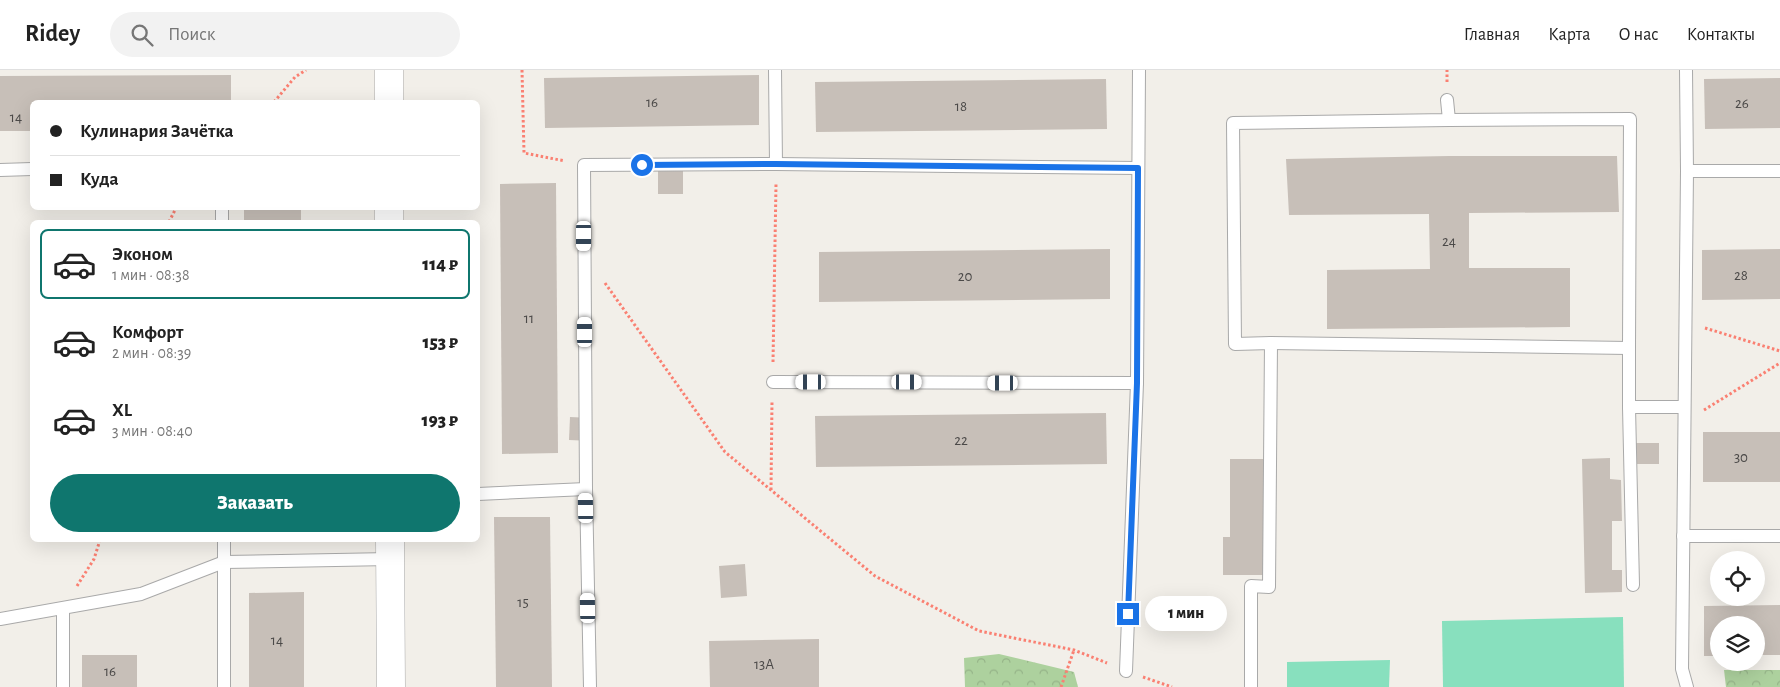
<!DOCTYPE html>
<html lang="ru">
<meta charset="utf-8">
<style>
:root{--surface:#fff;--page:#f2f2f2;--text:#222;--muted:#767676;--line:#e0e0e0;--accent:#0f766e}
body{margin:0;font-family:"Alegreya Sans",sans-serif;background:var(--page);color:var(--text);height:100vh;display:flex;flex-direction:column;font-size:19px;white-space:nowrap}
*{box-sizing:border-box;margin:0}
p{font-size:16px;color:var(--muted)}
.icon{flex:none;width:28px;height:28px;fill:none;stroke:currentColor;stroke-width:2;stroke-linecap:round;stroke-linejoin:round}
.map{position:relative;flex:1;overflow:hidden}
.details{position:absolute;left:30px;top:150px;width:450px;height:322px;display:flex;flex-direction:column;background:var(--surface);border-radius:8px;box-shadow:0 5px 20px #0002}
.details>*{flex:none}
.top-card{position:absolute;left:30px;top:30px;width:450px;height:110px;border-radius:8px;box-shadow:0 5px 20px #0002;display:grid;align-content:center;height:110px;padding:0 20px;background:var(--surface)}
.fabs{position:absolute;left:1710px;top:481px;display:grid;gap:10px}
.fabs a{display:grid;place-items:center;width:55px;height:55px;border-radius:50%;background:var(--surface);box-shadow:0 5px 20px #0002;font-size:25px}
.end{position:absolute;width:22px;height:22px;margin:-11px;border:6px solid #1a73e8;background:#fff;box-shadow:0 0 0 2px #fff}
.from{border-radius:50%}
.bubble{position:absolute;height:35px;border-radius:18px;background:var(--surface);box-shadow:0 5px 20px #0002;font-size:16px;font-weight:800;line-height:35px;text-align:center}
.car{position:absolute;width:15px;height:30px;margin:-15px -8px;border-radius:6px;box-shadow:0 0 4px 1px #0007;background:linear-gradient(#fff 24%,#345 0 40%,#fff 0 76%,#345 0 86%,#fff 0)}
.top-card b{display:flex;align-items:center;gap:18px;height:48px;font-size:19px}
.top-card b+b{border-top:1px solid var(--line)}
.top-card i{width:12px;height:12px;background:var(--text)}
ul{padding:9px 0 0;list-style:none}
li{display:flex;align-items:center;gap:15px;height:70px;margin:0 10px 8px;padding:0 10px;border:2px solid transparent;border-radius:8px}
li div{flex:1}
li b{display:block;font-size:19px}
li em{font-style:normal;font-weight:800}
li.selected{border-color:var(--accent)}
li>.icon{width:45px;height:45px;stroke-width:1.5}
.action{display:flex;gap:10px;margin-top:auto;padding:10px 20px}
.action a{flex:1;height:58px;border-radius:30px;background:var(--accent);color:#fff;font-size:20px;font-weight:800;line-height:58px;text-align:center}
header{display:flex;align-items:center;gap:30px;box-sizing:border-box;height:70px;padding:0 25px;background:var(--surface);border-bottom:1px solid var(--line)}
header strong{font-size:24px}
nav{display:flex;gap:28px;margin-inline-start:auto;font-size:18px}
.search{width:350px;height:45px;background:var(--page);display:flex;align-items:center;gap:12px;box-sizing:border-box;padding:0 18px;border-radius:28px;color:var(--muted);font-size:19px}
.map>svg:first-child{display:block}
.forest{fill:url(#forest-crowns)}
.pitch{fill:#88e0be}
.building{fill:#c7bfb8}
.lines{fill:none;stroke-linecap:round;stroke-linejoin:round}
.service-casing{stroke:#a9a9a9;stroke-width:14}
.tertiary-casing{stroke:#a9a9a9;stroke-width:29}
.path{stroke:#fa8072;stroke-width:3;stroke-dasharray:2.5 2.5;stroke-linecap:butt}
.service{stroke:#fff;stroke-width:12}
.tertiary{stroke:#fff;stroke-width:28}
.route{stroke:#1a73e8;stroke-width:6}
.labels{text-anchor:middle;stroke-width:5;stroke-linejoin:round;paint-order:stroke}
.number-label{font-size:15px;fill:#4b4948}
</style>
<header>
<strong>Ridey</strong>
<div class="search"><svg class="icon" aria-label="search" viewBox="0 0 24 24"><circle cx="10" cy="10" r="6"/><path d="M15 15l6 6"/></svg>Поиск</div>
<nav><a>Главная</a><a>Карта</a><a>О нас</a><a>Контакты</a></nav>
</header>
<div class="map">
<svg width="1780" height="617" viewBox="0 0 1780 617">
<defs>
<pattern id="forest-crowns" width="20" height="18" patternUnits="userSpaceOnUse" patternTransform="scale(1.25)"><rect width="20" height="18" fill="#add19e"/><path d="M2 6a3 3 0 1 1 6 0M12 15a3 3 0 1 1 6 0" fill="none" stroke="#95b388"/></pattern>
</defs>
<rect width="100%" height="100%" fill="#f2efe9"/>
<g class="forest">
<path d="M999 584 1074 602 1078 617H965L964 588Z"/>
<path d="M1724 600H1780V617H1726Z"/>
</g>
<g class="pitch">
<path d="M1623 547 1624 617H1443L1442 551Z"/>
<path d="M1390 590 1389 617H1287V592Z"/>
</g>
<g class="building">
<path d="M231 5V32H32V61H0V6Z"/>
<path d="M759 5V55L545 58 544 8Z"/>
<path d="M1780 8V58L1705 59 1704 9Z"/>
<path d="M1106 9 1107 59 816 62 815 12Z"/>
<path d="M1449 86H1617L1619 142 1469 143V198H1570V257L1327 259V200L1430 199 1429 144 1289 145 1286 89Z"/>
<rect x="658" y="101" width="25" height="23"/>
<path d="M556 113 558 383 502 384 500 114Z"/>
<rect x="244" y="138" width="57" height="14"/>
<path d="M1110 179V229L819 232V182Z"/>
<path d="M1780 179V229L1702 230V180Z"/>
<path d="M1106 343 1107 394 816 397 815 346Z"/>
<path d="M570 347 592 348V371L569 370Z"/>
<rect x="1703" y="362" width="77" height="50"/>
<rect x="1632" y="373" width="27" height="21"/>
<path d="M1610 388V409L1621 410 1622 451H1612V500H1622V522L1585 523 1582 389Z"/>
<path d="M1230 389H1264V505H1223V467H1230Z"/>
<path d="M494 447H550L552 617H496Z"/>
<path d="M745 494 747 526 721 528 719 496Z"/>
<path d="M304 522V617H249V523Z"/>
<path d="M1780 535V585H1756V555H1719V586H1704V536Z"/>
<path d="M819 569V617H710L709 571Z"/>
<rect x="82" y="585" width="55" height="32"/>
</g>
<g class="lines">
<defs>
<g id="service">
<path d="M775 0 776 94"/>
<path d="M1686 0 1687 101 1682 599 1687 617"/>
<path d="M0 100 32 99"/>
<path d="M1687 101H1780"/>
<path d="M222 138V152"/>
<path d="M1271 273 1629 278 1630 49 1449 50"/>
<path d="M1629 278V337H1684"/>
<path d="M773 312 1137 313"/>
<path d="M1629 337 1633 515"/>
<path d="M478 424 586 419"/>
<path d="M1683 466H1780"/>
<path d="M224 470V492L390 489"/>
<path d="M63 539V617"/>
<path d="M0 549 141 524 224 492V617"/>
<path d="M1126 601 1137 313 1139 0"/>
<path d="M590 617 586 419 584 95 776 94 1138 98"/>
<path d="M1251 617V516L1269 517 1271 273 1235 274 1233 53 1449 50 1447 30"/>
</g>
<g id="tertiary">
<path d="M389 0V32"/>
<path d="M389 138V152"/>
<path d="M390 470 391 617"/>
</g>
</defs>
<use href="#service" class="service-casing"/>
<use href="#tertiary" class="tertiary-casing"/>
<g class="path">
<path d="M522 0 524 83 565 91"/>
<path d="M1447 12V0"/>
<path d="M274 32 295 7 306 0"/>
<path d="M169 152 176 138"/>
<path d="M605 213 725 382 875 506 979 561 1074 580 1107 593"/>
<path d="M1705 258 1780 281"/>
<path d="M773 292 776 114"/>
<path d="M1704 340 1780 293"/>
<path d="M771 420 772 331"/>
<path d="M77 516 94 489 100 470"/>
<path d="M1143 607 1172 617"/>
<path d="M1061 617 1074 580"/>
</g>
<use href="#service" class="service"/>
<use href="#tertiary" class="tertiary"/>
</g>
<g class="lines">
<path class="route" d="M642 95 776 94 1138 98 1137 313 1128 544"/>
</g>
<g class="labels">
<g class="number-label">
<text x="652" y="37">16</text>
<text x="1742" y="38">26</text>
<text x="961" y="41">18</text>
<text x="16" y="52">14</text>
<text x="1449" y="176">24</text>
<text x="1741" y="210">28</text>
<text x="965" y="211">20</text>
<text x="529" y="253">11</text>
<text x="961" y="375">22</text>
<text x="1741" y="392">30</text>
<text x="523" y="537">15</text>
<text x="277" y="575">14</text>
<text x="764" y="599">13А</text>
<text x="110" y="606">16</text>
</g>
</g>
</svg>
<div class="fabs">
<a><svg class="icon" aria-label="locate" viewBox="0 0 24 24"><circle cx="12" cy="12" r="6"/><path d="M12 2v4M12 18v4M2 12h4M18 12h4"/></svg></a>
<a><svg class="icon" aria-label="layers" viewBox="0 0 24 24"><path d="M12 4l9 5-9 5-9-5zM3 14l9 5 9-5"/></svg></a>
</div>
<i class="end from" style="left:642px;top:95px"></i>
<i class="end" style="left:1128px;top:544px"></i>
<div class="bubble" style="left:1145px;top:526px;width:82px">1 мин</div>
<i class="car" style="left:584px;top:166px;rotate:180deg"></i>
<i class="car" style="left:585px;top:262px;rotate:0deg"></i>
<i class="car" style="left:811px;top:312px;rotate:270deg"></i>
<i class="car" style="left:907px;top:312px;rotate:90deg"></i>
<i class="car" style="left:1003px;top:313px;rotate:270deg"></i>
<i class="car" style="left:586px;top:438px;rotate:359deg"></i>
<i class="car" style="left:588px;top:538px;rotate:359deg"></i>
<div class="top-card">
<b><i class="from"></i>Кулинария Зачётка</b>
<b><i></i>Куда</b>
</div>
<section class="details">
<ul>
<li class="selected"><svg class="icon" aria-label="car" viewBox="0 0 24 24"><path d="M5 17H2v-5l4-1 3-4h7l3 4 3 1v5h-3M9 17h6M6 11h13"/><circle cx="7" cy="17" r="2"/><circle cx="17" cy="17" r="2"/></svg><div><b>Эконом</b><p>1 мин · 08:38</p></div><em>114 ₽</em></li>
<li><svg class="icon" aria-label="car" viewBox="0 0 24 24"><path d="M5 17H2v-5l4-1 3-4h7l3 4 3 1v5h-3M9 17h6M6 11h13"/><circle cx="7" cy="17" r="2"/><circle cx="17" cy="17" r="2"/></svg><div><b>Комфорт</b><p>2 мин · 08:39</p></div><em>153 ₽</em></li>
<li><svg class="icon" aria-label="car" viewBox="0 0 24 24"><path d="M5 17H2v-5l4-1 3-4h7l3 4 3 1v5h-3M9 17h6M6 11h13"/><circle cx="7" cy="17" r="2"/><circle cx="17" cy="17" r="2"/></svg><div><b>XL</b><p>3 мин · 08:40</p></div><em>193 ₽</em></li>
</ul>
<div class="action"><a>Заказать</a></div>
</section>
</div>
